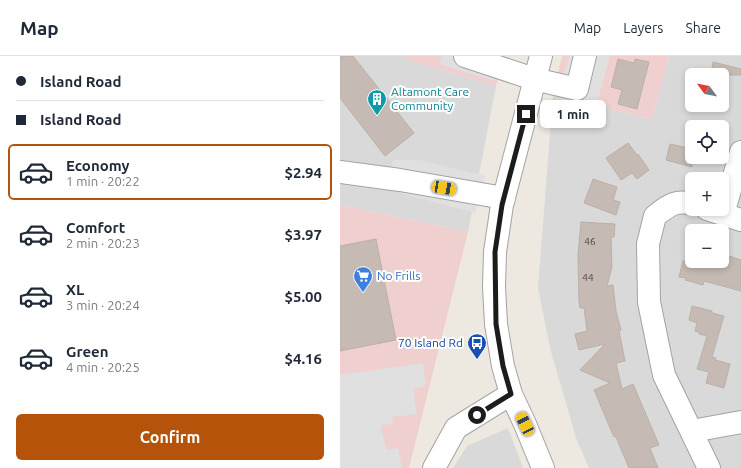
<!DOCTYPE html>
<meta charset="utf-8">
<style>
:root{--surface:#fff;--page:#f2f2f3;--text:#1f2937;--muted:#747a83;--line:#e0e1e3;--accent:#b45309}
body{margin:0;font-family:Ubuntu,sans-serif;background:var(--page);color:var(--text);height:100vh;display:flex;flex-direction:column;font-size:15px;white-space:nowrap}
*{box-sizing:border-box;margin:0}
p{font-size:13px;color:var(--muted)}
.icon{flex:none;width:22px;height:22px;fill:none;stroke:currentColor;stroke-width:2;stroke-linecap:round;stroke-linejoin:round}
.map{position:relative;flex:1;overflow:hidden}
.drawer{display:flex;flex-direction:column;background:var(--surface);width:340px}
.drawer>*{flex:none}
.guide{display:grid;align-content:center;height:88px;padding:0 16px;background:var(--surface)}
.needle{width:26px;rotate:302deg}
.fabs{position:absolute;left:345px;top:12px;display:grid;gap:8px}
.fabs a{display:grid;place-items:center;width:44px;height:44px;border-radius:6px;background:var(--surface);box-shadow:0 2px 6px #0003;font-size:20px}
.end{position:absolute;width:18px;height:18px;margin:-9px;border:5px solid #1c1c1c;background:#fff;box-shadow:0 0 0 2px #fff}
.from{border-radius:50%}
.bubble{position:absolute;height:28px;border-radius:6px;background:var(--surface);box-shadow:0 2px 6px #0003;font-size:13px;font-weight:600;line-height:28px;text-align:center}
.car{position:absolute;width:12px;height:24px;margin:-12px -6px;border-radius:5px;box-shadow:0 0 3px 1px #0007;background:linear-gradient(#f5c518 24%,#345 0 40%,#f5c518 0 76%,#345 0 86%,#f5c518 0)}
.guide b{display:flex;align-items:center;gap:14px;height:38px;font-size:15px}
.guide b+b{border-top:1px solid var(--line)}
.guide i{width:10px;height:10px;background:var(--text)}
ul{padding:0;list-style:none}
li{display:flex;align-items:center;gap:12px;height:56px;margin:0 8px 6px;padding:0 8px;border:2px solid transparent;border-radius:6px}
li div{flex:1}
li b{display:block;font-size:15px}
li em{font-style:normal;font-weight:600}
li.selected{border-color:var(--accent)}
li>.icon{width:36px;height:36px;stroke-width:1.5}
.cta{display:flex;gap:8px;margin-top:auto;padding:8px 16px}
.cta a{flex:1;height:46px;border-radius:6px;background:var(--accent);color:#fff;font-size:16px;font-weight:600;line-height:46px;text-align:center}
header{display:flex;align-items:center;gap:24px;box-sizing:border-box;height:56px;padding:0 20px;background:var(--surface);border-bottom:1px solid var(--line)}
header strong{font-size:19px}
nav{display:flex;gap:22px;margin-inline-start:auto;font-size:14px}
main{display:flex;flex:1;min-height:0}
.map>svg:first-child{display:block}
.residential{fill:#dad9d9;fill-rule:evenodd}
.commercial{fill:#efd0cf}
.parking{fill:#e0e0e0}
.building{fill:#c5bbb4;stroke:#bfafa3}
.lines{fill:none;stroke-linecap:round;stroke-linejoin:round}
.minor-casing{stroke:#a3a3a3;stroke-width:24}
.minor{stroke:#fff;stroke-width:22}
.route{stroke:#1c1c1c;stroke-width:5}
.labels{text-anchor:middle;stroke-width:4;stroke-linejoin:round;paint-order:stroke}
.number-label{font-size:10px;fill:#464442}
.culture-label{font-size:12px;fill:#0d838f;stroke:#fff;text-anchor:start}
.shop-label{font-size:12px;fill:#366cbe;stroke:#fff;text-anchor:start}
.transit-label{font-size:12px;fill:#164399;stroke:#fff;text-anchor:end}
</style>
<header>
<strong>Map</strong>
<nav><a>Map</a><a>Layers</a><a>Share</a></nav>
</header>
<main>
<section class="drawer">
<div class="guide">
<b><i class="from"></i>Island Road</b>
<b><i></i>Island Road</b>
</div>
<ul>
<li class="selected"><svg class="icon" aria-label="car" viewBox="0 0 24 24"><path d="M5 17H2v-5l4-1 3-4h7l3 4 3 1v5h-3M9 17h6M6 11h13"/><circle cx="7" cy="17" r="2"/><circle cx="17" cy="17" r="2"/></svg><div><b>Economy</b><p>1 min · 20:22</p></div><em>$2.94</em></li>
<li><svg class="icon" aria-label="car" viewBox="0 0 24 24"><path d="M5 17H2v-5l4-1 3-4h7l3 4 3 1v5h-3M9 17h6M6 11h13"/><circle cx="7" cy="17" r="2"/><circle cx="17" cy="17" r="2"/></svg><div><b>Comfort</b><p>2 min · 20:23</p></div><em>$3.97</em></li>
<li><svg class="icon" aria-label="car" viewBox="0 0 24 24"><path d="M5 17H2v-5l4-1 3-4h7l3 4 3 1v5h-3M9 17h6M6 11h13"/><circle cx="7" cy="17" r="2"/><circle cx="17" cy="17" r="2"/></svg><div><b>XL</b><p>3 min · 20:24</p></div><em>$5.00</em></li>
<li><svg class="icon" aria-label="car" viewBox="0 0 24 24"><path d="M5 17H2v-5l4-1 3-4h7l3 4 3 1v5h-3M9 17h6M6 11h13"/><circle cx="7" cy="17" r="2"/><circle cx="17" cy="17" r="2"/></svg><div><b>Green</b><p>4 min · 20:25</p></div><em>$4.16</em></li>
</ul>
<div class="cta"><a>Confirm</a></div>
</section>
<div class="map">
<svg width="401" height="412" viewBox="0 0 401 412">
<rect width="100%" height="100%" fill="#ede9e1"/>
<g class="residential">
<path d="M0 0H69L68 4 156 30 128 176 0 149Z"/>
<path d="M329 0H401V412H249L236 382 210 292 198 232 213 39 312 63ZM352 19H382V49H352ZM352 71H382V101H352ZM352 123H382V153H352ZM352 175H382V205H352Z"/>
<path d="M168 372 183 412H113L127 390Z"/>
</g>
<g class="commercial">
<path d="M69 0H165L156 30 68 4Z"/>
<path d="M222 0H329L312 63 213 39Z"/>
<path d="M0 149 128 176 69 412H0Z"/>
</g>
<g class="parking">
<path d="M102 0H112L158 14 155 25 99 8Z"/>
<path d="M230 0H270L257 47 217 34Z"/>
<path d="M53 104H79L145 120 135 157 45 133Z"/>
<path d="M83 307 86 330 73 333 77 358 52 361 53 368 43 369 41 371 46 393 47 394 58 392 62 412H0V319Z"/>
</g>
<g class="building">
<path d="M0 0H13L74 77 45 100 0 42Z"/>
<path d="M278 3 294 7 295 3 309 6 297 53 278 48 282 34 271 31Z"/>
<path d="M373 6 401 13V19H371Z"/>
<path d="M288 87 297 99 298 98 309 114 297 123 292 117 281 124 266 102Z"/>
<path d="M330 88 352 93V111L326 104Z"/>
<path d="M253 123 277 131 273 144 280 146 276 159 244 147Z"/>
<path d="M241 166 275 168 274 181H271L272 211 267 230 273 229 276 255 281 274 279 275 285 305 276 307 282 333 293 328 319 389 310 392 318 412H289L276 381H274L254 334 270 327 240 314 265 288 239 294 235 278 247 275 244 252H240L239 246 238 199Z"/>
<path d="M36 183 56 284 0 295V190Z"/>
<path d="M389 200 401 204V235L364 225 363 229 345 224 346 222 339 221 343 205H388Z"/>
<path d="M352 250 372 255V257L384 260 372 301 376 302 375 304 390 308 384 332 366 327 369 316 357 313 367 280 359 278V276L355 275 357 267 349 264Z"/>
</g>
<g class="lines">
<defs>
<g id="minor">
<path d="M125 0 194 23 237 33 245 0"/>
<path d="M201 0 162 149 155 196 154 231 156 268 163 310 171 338 185 368 203 412"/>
<path d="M0 116 60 124 164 142"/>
<path d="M352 148C335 143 327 151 315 160L308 188 309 246 324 319 369 412"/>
<path d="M367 153 401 164"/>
<path d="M383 158 401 96"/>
<path d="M352 375 401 366"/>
<path d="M94 412 116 372 171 338"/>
</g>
</defs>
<use href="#minor" class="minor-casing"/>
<use href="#minor" class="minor"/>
</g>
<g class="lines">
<path class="route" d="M137 359 171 338 163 310 156 268 155 196 162 149 186 58"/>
</g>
<defs>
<symbol id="building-pin" viewBox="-11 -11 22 30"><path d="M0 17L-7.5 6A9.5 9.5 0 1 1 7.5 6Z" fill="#0f9aa8" stroke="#fff"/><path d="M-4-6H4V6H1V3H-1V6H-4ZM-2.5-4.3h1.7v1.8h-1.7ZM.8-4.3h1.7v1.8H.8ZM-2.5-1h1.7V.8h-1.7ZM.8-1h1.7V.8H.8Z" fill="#fff"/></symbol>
<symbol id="supermarket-pin" viewBox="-11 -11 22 30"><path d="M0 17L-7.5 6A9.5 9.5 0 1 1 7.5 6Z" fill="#3f7fe0" stroke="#fff"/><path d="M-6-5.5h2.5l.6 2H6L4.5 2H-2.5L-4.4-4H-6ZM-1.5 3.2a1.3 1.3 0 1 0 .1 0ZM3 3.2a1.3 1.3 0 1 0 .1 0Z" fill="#fff"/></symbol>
<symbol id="bus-pin" viewBox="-11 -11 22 30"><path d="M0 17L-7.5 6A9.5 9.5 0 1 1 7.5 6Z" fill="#1a4fb4" stroke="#fff"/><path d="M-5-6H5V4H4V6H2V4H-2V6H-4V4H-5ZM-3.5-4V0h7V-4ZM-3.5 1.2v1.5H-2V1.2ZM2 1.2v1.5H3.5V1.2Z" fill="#fff"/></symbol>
</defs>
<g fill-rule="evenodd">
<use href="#building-pin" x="26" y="32" width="22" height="30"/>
<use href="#supermarket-pin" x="12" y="209" width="22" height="30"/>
<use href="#bus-pin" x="126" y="276" width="22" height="30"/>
</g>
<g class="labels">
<g class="number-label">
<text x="250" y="189">46</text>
<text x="248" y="225">44</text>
</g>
<g class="culture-label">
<text x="51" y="40">Altamont Care<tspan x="51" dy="14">Community</tspan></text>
</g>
<g class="shop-label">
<text x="37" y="224">No Frills</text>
</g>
<g class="transit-label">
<text x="123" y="291">70 Island Rd</text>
</g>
</g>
</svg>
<div class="fabs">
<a><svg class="needle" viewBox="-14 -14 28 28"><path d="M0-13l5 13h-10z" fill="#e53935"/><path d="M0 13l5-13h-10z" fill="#747a83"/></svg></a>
<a><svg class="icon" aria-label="locate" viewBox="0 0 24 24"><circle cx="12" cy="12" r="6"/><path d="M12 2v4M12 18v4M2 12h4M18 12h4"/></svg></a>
<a>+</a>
<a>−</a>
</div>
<i class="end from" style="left:137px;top:359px"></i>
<i class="end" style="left:186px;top:58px"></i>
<div class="bubble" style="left:200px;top:44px;width:66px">1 min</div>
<i class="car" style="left:104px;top:132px;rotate:100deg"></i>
<i class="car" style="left:185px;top:368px;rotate:334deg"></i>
</div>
</main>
